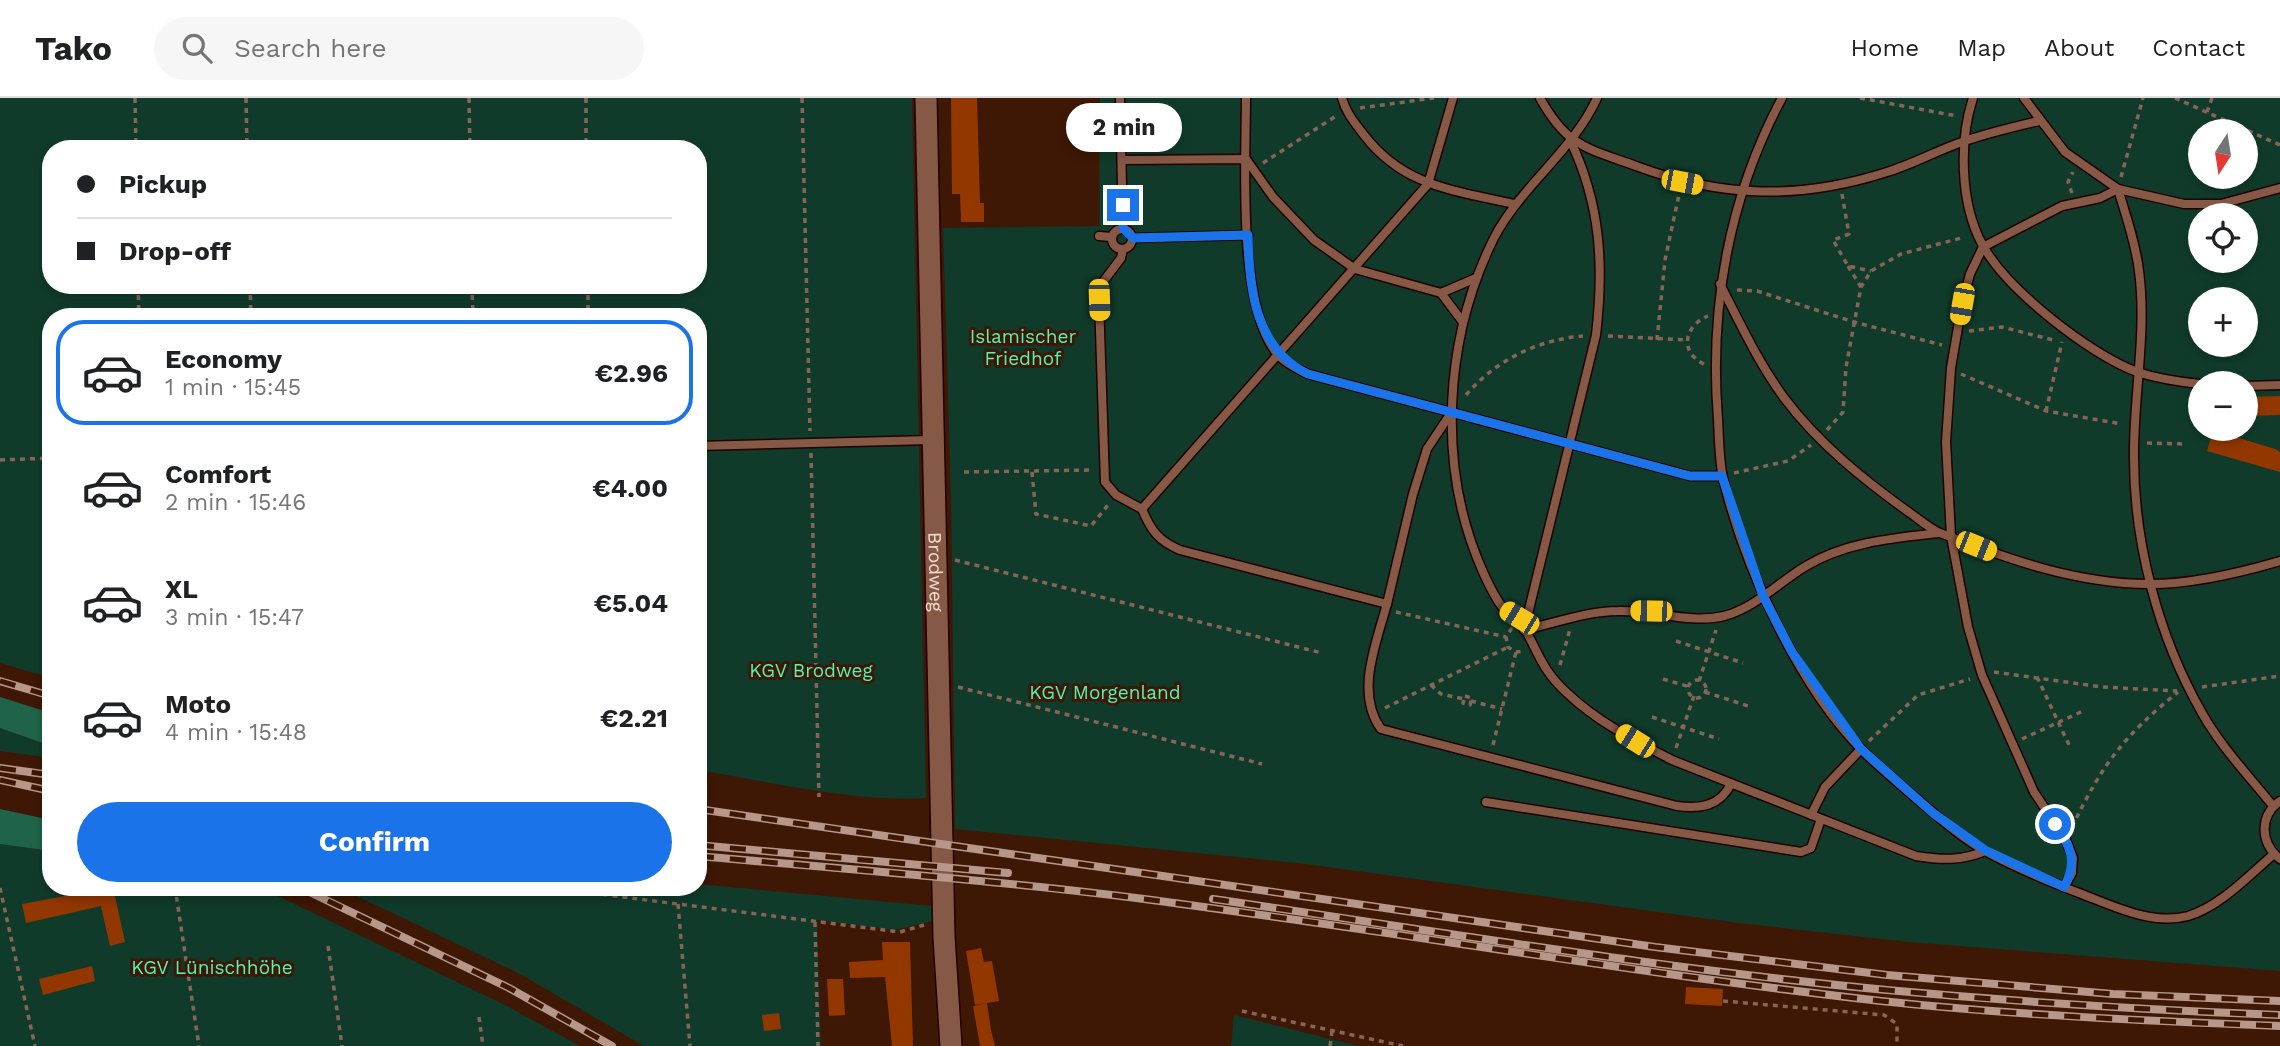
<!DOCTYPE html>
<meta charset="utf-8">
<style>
:root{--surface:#fff;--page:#f6f6f6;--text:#202124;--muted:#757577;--line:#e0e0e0;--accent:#1a73e8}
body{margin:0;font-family:"Work Sans",sans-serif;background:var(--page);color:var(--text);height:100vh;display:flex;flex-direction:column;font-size:26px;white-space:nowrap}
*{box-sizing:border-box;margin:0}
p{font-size:23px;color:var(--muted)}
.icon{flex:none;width:38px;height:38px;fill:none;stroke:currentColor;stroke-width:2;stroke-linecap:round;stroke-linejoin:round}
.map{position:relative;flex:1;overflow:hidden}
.details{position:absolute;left:42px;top:210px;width:665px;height:588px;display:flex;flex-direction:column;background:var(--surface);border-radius:28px;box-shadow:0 4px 10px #0003}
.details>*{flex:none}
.top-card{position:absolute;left:42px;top:42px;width:665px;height:154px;border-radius:28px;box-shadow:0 4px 10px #0003;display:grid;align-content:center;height:154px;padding:0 35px;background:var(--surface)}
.needle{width:46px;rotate:192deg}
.buttons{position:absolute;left:2188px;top:21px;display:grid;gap:14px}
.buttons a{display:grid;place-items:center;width:70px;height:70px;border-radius:50%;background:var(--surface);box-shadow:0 4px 10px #0003;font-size:35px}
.end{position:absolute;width:32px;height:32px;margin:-16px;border:9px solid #1a73e8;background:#fff;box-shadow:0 0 0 4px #fff}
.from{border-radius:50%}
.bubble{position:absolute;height:49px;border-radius:24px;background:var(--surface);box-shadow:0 4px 10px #0003;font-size:23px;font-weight:700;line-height:49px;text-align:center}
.car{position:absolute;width:21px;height:42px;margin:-21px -10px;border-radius:9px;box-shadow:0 0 5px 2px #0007;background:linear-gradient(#f5c518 24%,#345 0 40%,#f5c518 0 76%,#345 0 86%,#f5c518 0)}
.top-card b{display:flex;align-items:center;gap:24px;height:66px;font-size:26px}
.top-card b+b{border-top:2px solid var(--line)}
.top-card i{width:18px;height:18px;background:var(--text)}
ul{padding:12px 0 0;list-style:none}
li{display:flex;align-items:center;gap:21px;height:105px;margin:0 14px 10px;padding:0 21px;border:4px solid transparent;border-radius:28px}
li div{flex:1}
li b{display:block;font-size:26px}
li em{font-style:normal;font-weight:700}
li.on{border-color:var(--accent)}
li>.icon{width:63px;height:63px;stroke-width:1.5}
.action{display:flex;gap:14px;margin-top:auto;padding:14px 35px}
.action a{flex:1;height:80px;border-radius:42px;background:var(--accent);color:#fff;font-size:28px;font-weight:700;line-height:80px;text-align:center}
header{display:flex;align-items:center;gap:42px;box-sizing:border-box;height:98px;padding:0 35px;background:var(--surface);border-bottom:2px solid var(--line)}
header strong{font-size:33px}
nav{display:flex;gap:38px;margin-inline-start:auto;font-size:24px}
.search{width:490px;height:63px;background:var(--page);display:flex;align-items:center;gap:18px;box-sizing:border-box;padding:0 24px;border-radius:38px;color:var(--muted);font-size:26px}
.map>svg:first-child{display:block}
.green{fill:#103b2a;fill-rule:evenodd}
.forest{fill:#1f6349}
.building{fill:#923700}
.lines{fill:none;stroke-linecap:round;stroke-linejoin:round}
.lane-casing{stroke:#220100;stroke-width:11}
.secondary-casing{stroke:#220100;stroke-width:24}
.path{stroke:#876556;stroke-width:3.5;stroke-dasharray:5 5;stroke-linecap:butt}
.lane{stroke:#865946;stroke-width:8}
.secondary{stroke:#865946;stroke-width:21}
.rail-casing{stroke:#b69789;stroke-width:8}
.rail{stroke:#3e1705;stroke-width:5;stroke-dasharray:16;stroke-linecap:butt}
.route{stroke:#1a73e8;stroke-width:9}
.labels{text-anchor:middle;stroke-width:6;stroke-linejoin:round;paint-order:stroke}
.park-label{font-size:19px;fill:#4df7b8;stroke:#3e1705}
.street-label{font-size:19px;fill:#f4d9ce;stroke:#3e1705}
</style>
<header>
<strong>Tako</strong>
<div class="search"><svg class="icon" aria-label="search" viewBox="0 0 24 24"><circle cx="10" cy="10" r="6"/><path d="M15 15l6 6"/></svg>Search here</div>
<nav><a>Home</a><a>Map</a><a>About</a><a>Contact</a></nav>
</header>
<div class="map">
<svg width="2280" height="948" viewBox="0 0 2280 948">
<rect width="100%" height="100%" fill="#3e1705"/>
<g class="green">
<path d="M0 0H912L926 700C851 704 772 684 698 672V219H51V580L0 565ZM51 51H698V187H51Z"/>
<path d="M1100 0H2280V873L1908 844 1739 825 1298 765 955 731 951 399 943 130 1099 128ZM2200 33H2245V79H2200ZM2200 117H2245V163H2200ZM2200 201H2245V247H2200ZM2200 285H2245V331H2200Z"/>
<path d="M0 630 51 648V660L0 653Z"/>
<path d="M0 746 51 753V789H259L505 907 580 948H0Z"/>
<path d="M698 786 932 808 933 823 895 832 817 822 821 948H644L520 876 338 789H698Z"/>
<path d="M1234 917 1358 948H1231Z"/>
</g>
<g class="forest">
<path d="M0 599 51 615V648L0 630Z"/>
<path d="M0 711 51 722V753L0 746Z"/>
</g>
<g class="building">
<path d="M951 0H977L980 105H984V124H961L960 96H952Z"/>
<path d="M2280 298V317L2245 318V299Z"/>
<path d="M2213 332 2275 351 2280 354V374L2207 353Z"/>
<path d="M113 789 125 844 110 848 101 808 26 825 22 806Z"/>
<path d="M882 844H910L913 948H892L885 879 850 880 849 864 883 862Z"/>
<path d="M981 850 984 864 992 863 999 903 975 907 966 853Z"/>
<path d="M92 868 95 883 43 897 39 881Z"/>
<path d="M827 881H843L845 917 829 918Z"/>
<path d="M1686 889 1723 891 1722 908 1685 906Z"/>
<path d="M987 905 991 932 995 948H980L973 908Z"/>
<path d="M779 915 781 931 764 933 762 917Z"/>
</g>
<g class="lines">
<defs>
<g id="lane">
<path d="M1120 0 1123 130"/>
<path d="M1246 0C1246 62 1236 214 1280 259 1288 267 1298 271 1308 276L1690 378H1722"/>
<path d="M1342 0C1346 15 1355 25 1364 37 1404 89 1454 92 1514 106"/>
<path d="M1453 0 1428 86 1142 411C1151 433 1159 443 1180 452L1387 506C1376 546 1355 595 1381 631L1677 708C1701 711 1720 708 1731 686"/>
<path d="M1540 0C1567 49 1587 50 1636 68 1722 100 1800 102 1887 74 1913 66 1936 53 1962 44 1987 35 2013 29 2039 23"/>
<path d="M1597 0C1573 53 1521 88 1494 140 1444 241 1436 369 1483 474 1488 485 1496 502 1504 511 1509 516 1517 517 1520 523 1538 551 1539 569 1566 594 1596 623 1635 643 1672 662L1916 758C1941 762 1962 763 1985 753"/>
<path d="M1782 0C1729 99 1709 210 1718 321 1719 340 1719 361 1723 380 1744 468 1798 588 1863 653 1878 668 1895 682 1911 696 1935 716 1960 739 1987 754 2016 770 2048 783 2079 795 2111 807 2152 828 2188 818 2221 808 2248 778 2274 756"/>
<path d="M1973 0C1959 43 1960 105 1982 146 2006 191 2089 256 2137 274 2156 280 2180 284 2200 286"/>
<path d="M2024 0 2065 54 2118 91C2126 118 2136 146 2139 173 2147 233 2134 295 2134 354 2133 443 2158 538 2202 615 2221 649 2249 678 2273 708"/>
<path d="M1570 42C1601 106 1604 168 1596 237L1524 532C1555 525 1587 513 1618 513 1653 512 1690 526 1724 518 1755 510 1779 484 1806 468 1846 444 1894 440 1939 435"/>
<path d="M1122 62 1246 61 1273 99 1314 142 1355 171 1441 195 1476 180"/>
<circle cx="1122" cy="141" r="10"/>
<path d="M1099 138 1112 139"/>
<path d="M1133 140 1248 137"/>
<path d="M1123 151 1121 160 1103 184 1099 202 1105 384 1116 397 1142 411"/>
<path d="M1720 186C1740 225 1759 266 1785 301 1819 346 1864 382 1910 415 1919 421 1930 431 1940 435 2008 461 2076 486 2150 486 2192 486 2239 475 2280 463"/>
<path d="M1441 195 1462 223"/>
<path d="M2245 288 2280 287"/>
<path d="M698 348 931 342"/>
<path d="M1387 506 1413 396 1427 351 1451 315"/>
<path d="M2280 703C2259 718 2260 745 2280 761"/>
<path d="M1486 704 1801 754 1811 750 1821 721"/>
<path d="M1811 717 1825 689 1861 651"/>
<path d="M2064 789 2072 775 2073 760 2066 742 2034 694 1982 577 1968 529 1951 438 1946 344 1951 270 1962 206 1970 176 1983 149 2062 108 2100 100 2118 91 2184 106H2221L2280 90"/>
</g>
<g id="secondary">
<path id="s1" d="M926 0 944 839 951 948"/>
</g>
</defs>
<use href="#lane" class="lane-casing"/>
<use href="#secondary" class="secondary-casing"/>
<g class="path">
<path d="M135 0 136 51"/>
<path d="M246 0 247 51"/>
<path d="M469 0 470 51"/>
<path d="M586 0V51"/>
<path d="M802 0 810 333"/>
<path d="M1860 0 1957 18"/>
<path d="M2175 0 2280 47"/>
<path d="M1360 10 1434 0"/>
<path d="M2207 14 2212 0"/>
<path d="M1263 65 1336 18"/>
<path d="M2121 79 2143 0"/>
<path d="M2072 95 2068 84 2073 74"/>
<path d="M1842 96 1849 136 1833 142 1848 168 1871 173"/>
<path d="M1848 168 1861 189"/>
<path d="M138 187 139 219"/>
<path d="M250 187 251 219"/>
<path d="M472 187 473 219"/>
<path d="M588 187V219"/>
<path d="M1737 192 1757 193 1854 224 1942 247"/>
<path d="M1969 233 2002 229 2057 243"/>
<path d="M1608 238 1686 242"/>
<path d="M1657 242 1665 162 1680 92"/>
<path d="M1704 266C1679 254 1684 228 1708 218"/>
<path d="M1961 276 2046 313 2122 326"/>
<path d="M1466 297C1496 262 1537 242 1583 238"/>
<path d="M2046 313 2062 244"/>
<path d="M1827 332 1843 314 1846 269 1861 189 1871 173 1901 156 1965 139"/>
<path d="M2147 345 2184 346"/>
<path d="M811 355 819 699"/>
<path d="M0 362 51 360"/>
<path d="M964 374 1092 372"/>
<path d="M1032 374 1036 416 1091 428 1108 407"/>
<path d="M1734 375 1788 363 1811 347"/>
<path d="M955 462 1322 555"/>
<path d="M1396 514 1506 539"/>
<path d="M1512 530 1506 539 1508 549 1516 554 1524 553"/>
<path d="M1676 543 1743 565"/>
<path d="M1560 567 1570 531"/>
<path d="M1994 574 2102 589 2177 593"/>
<path d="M2037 579 2070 649"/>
<path d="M1663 581 1690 589"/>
<circle cx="1697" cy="591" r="9"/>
<path d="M1699 583 1716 532"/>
<path d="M1431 587 1441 596 1464 601"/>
<path d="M958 589 1262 666"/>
<path d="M2202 589 2280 578"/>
<path d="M1705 594 1748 608"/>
<path d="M1465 598 1472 600 1470 607 1463 605Z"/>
<path d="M1471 603 1502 611"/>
<path d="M1385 610 1508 549"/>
<path d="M1652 619 1719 641"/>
<path d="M2022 641 2083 613"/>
<path d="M1869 643 1918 597 1970 581"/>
<path d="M1493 647 1516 554"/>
<path d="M1676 650 1694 598"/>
<path d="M2072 729C2103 665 2123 639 2178 594"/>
<path d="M175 789 199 948"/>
<path d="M543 789 900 834 924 827"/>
<path d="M0 790 35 948"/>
<path d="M678 806 690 948"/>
<path d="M815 824 818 948"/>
<path d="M328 848 342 948"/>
<path d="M1723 903 1884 917 1897 926V948"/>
<path d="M1242 913 1403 948"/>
<path d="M479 919 483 948"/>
<path d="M1330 948 1332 933"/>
</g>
<use href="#lane" class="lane"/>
<use href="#secondary" class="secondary"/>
<defs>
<g id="rail">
<path d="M0 583 51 598"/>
<path d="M0 670 51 677"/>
<path d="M0 682 51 693"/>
<path d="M698 711 1655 849 1887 877 2113 896 2280 903"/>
<path d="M698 747 1008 775"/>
<path d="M698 758C844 771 991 782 1136 800 1385 832 1632 875 1881 903 2013 917 2147 923 2280 928"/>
<path d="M299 789 509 890 612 948"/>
<path d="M1213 801C1437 833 1661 871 1887 892 2018 904 2149 912 2280 917"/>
</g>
</defs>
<use href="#rail" class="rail-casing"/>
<use href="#rail" class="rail"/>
</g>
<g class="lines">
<path class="route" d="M1123 107V130L1133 140 1248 137C1249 190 1255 251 1308 276L1690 378H1722L1763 498 1792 554 1861 651 1933 715 1985 752 2064 789C2078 764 2071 748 2055 726"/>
</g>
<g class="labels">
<g class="park-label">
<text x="1023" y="245">Islamischer<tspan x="1023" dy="22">Friedhof</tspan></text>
<text x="811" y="579">KGV Brodweg</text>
<text x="1105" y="601">KGV Morgenland</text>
<text x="212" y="876">KGV Lünischhöhe</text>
</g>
<g class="street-label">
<text dy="7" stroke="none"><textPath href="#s1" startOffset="474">Brodweg</textPath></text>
</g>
</g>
</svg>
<div class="buttons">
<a><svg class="needle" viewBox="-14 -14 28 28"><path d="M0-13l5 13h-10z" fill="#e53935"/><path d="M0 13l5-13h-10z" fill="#757577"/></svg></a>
<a><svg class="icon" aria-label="locate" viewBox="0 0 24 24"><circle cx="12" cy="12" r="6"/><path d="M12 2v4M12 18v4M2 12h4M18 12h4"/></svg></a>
<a>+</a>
<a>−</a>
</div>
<i class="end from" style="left:2055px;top:726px"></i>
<i class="end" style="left:1123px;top:107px"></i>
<div class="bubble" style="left:1066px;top:5px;width:116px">2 min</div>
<i class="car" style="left:1682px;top:84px;rotate:101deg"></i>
<i class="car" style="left:1099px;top:202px;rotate:178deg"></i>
<i class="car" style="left:1962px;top:206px;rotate:190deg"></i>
<i class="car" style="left:1976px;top:448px;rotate:112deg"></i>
<i class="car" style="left:1651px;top:513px;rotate:271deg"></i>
<i class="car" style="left:1519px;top:520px;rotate:301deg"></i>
<i class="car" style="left:1635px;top:643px;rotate:302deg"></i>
<div class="top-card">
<b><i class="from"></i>Pickup</b>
<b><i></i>Drop-off</b>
</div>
<section class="details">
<ul>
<li class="on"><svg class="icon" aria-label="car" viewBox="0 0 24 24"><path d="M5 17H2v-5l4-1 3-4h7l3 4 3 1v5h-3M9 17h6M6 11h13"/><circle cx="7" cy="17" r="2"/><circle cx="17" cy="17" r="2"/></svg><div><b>Economy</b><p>1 min · 15:45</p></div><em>€2.96</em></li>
<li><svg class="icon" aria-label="car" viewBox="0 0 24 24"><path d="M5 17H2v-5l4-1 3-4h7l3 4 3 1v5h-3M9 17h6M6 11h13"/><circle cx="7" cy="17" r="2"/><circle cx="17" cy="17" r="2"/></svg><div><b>Comfort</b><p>2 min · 15:46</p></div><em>€4.00</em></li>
<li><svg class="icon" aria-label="car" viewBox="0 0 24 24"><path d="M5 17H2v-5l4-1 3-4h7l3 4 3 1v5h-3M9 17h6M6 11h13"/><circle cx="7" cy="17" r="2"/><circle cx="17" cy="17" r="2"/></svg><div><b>XL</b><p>3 min · 15:47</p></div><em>€5.04</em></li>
<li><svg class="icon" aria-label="car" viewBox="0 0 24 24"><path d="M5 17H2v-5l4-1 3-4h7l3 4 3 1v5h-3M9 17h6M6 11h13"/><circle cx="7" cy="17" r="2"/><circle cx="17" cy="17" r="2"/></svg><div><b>Moto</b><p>4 min · 15:48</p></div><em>€2.21</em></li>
</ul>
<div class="action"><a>Confirm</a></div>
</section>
</div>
